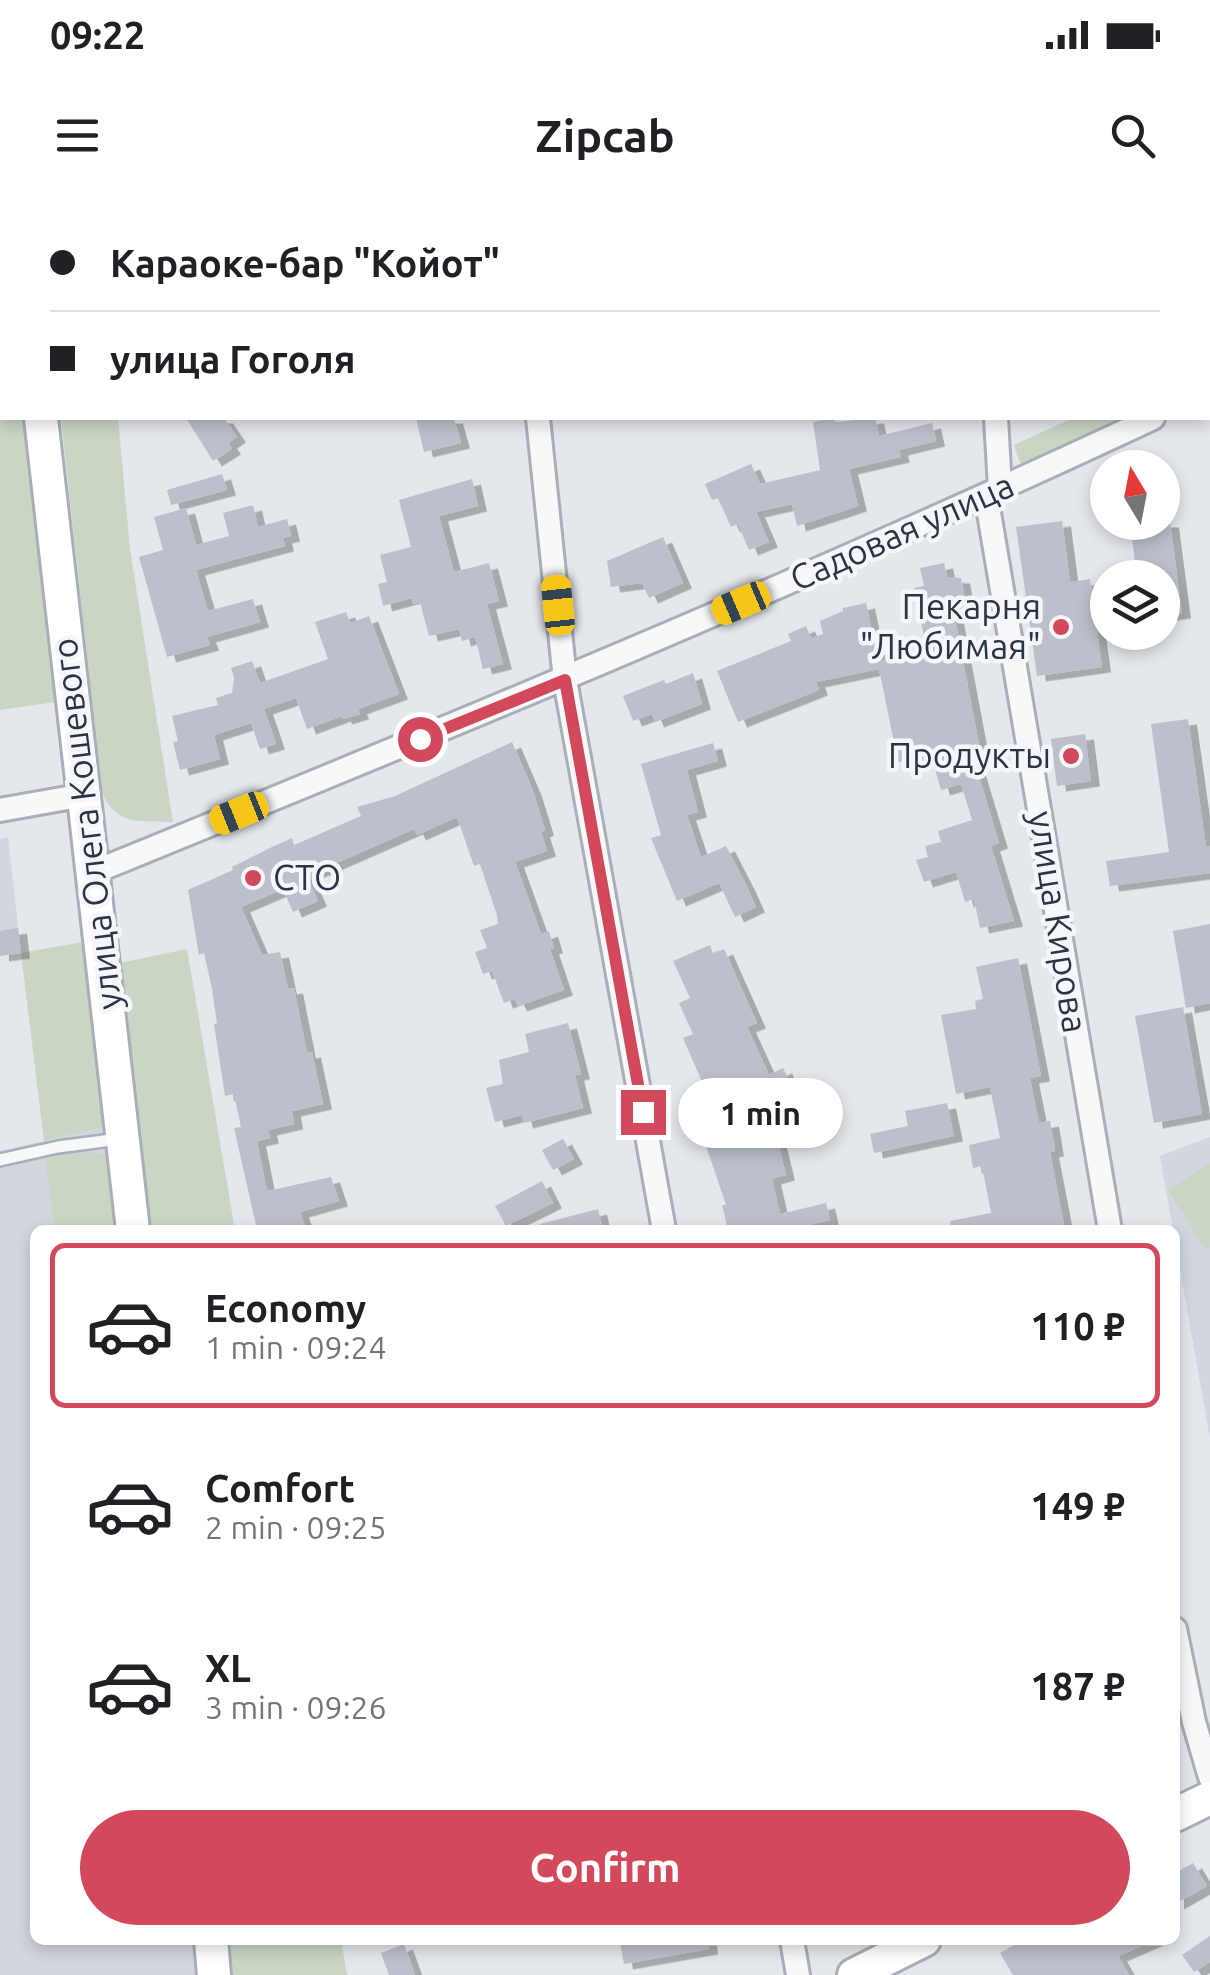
<!DOCTYPE html>
<meta charset="utf-8">
<style>
:root{--surface:#fff;--page:#f2f2f2;--text:#202124;--muted:#757577;--line:#e0e0e0;--accent:#d1495b}
body{margin:0;font-family:Ubuntu,sans-serif;background:var(--page);color:var(--text);height:100vh;display:flex;flex-direction:column;font-size:38px;white-space:nowrap}
*{box-sizing:border-box;margin:0}
p{font-size:32px;color:var(--muted)}
.icon{flex:none;width:55px;height:55px;fill:none;stroke:currentColor;stroke-width:2;stroke-linecap:round;stroke-linejoin:round}
.map{position:relative;flex:1;overflow:hidden}
.drawer{position:absolute;left:30px;top:1025px;width:1150px;height:720px;display:flex;flex-direction:column;background:var(--surface);border-radius:15px;box-shadow:0 5px 15px #0003}
.drawer>*{flex:none}
.hud{position:absolute;left:0px;top:0px;width:1210px;height:220px;box-shadow:0 5px 15px #0003;display:grid;align-content:center;height:220px;padding:0 50px;background:var(--surface)}
.needle{width:65px;rotate:350deg}
.tools{position:absolute;left:1090px;top:250px;display:grid;gap:20px}
.tools a{display:grid;place-items:center;width:90px;height:90px;border-radius:50%;background:var(--surface);box-shadow:0 5px 15px #0003;font-size:50px}
.end{position:absolute;width:45px;height:45px;margin:-22px;border:12px solid #d1495b;background:#fff;box-shadow:0 0 0 5px #fff}
.from{border-radius:50%}
.bubble{position:absolute;height:70px;border-radius:35px;background:var(--surface);box-shadow:0 5px 15px #0003;font-size:32px;font-weight:600;line-height:70px;text-align:center}
.car{position:absolute;width:30px;height:60px;margin:-30px -15px;border-radius:12px;box-shadow:0 0 8px 2px #0007;background:linear-gradient(#f5c518 24%,#345 0 40%,#f5c518 0 76%,#345 0 86%,#f5c518 0)}
.hud b{display:flex;align-items:center;gap:35px;height:95px;font-size:38px}
.hud b+b{border-top:2px solid var(--line)}
.hud i{width:25px;height:25px;background:var(--text)}
ul{padding:18px 0 0;list-style:none}
li{display:flex;align-items:center;gap:30px;height:165px;margin:0 20px 15px;padding:0 30px;border:5px solid transparent;border-radius:15px}
li div{flex:1}
li b{display:block;font-size:38px}
li em{font-style:normal;font-weight:600}
li.active{border-color:var(--accent)}
li>.icon{width:90px;height:90px;stroke-width:1.5}
.cta{display:flex;gap:20px;margin-top:auto;padding:20px 50px}
.cta a{flex:1;height:115px;border-radius:60px;background:var(--accent);color:#fff;font-size:40px;font-weight:600;line-height:115px;text-align:center}
.status{display:flex;justify-content:space-between;align-items:center;height:70px;padding:0 50px;background:var(--surface);direction:ltr}
.status svg{height:28px;fill:currentColor}
header{display:flex;justify-content:space-between;align-items:center;height:130px;padding:0 50px;background:var(--surface);font-size:45px;font-weight:600}
.map>svg:first-child{display:block}
.built{fill:#d2d6de}
.green{fill:#c9d6c5}
.building{fill:#bbc0ca;filter:url(#shadow)}
.lines{fill:none;stroke-linecap:round;stroke-linejoin:round}
.lane-casing{stroke:#a9aeb7;stroke-width:16}
.street-casing{stroke:#a9aeb7;stroke-width:28}
.secondary-casing{stroke:#a9aeb7;stroke-width:38}
.lane{stroke:#f7f8fa;stroke-width:11}
.street{stroke:#f7f8fa;stroke-width:22}
.secondary{stroke:#fff;stroke-width:32}
.route{stroke:#d1495b;stroke-width:12}
.poi-dot{fill:#d1495b;stroke:#f4f6f9;stroke-width:4}
.labels{text-anchor:middle;stroke-width:9;stroke-linejoin:round;paint-order:stroke}
.street-label{font-size:35px;fill:#2b3445;stroke:#f4f6f9}
.poi-label{font-size:35px;fill:#2b3445;stroke:#f4f6f9;text-anchor:end}
</style>
<div class="status"><b>09:22</b><svg viewBox="0 0 49 12"><path d="M0 12V9h3v3zM5 12V6h3v6zM10 12V3h3v9zM15 12V0h3v12zM26 1h20v11H26zM47 4h2v5h-2z"/></svg></div>
<header><svg class="icon" aria-label="menu" viewBox="0 0 24 24"><path d="M4 6h16M4 12h16M4 18h16"/></svg>Zipcab<svg class="icon" aria-label="search" viewBox="0 0 24 24"><circle cx="10" cy="10" r="6"/><path d="M15 15l6 6"/></svg></header>
<div class="map">
<svg width="1210" height="1775" viewBox="0 0 1210 1775">
<defs>
<filter id="shadow"><feDropShadow dx="9" dy="5.5" stdDeviation="0" flood-color="#0004"/></filter>
</defs>
<rect width="100%" height="100%" fill="#e4e7ec"/>
<g class="built">
<path d="M8 637 21 752 0 756V639Z"/>
<path d="M104 927 116 1030H35V1740H194L198 1775H0V951Z"/>
<path d="M1210 937V1239L1160 956Z"/>
</g>
<g class="green">
<path d="M0 1 2 218H24L55 502 0 510Z"/>
<path d="M61 218H118L130 349 173 622C140 621 117 626 102 593Z"/>
<path d="M1073 218H1139L1025 267 1020 262 1014 245Z"/>
<path d="M83 742 104 927 44 941 21 753Z"/>
<path d="M187 749 235 1030H145L115 764Z"/>
<path d="M91 952 107 956 116 1030H55L45 956Z"/>
<path d="M1210 963V1047L1206 1050 1168 990Z"/>
<path d="M224 1740H341L347 1775H228Z"/>
</g>
<g class="building">
<path d="M186 218H224L237 237 228 243 232 249 213 261Z"/>
<path d="M416 218H454L461 243 424 252Z"/>
<path d="M832 218 836 222 875 218 879 236 932 223 936 241 899 250 901 257 849 269 858 306 797 326 792 304 756 312 769 342 749 350 738 324 731 327 718 298 712 300 705 284 751 264 760 284 820 270 813 222Z"/>
<path d="M222 274 227 290 171 305 167 290Z"/>
<path d="M472 279 478 306 439 316 454 372 489 363 499 401 487 404 503 464 483 469 475 437 462 441 459 429 429 436 420 402 413 404 412 398 383 406 378 384 387 382 380 355 411 347 399 300Z"/>
<path d="M253 305 258 327 287 319 291 336 283 338 285 346 196 370 208 411 253 399 260 422 207 437 210 445 167 457 139 357 163 350 154 317 186 308 196 345 229 336 223 313Z"/>
<path d="M1062 321 1070 382 1090 379 1102 467 1037 476 1016 327Z"/>
<path d="M1130 322H1170L1182 413 1162 416V378H1137Z"/>
<path d="M663 337 683 383 649 398 642 383 611 387 607 361Z"/>
<path d="M944 363 947 377 961 378 965 399 952 402 979 545 970 547 999 643 991 646 1014 721 980 728 974 699 965 702 956 672 924 682 916 660 928 657 925 646 941 642 938 631 972 620 961 584 941 590 932 558 898 562 879 469 816 482 819 490 738 522 717 471 791 441 788 434 806 426 811 438 823 434 820 421 843 411V408L866 403 878 461 927 451 914 388 924 386 920 368Z"/>
<path d="M346 412 350 423 369 416 399 494 358 509 360 514 343 519 342 516 307 529 296 498 264 509 276 544 260 549 251 523 214 535 220 559 180 570 173 542 178 541 172 516 218 505 216 498 232 493 234 478 231 468 252 461 260 483 328 459 315 422Z"/>
<path d="M693 473 702 504 655 522 652 514 633 521 623 496 664 480 666 484Z"/>
<path d="M1188 519 1206 647 1210 646V673L1110 686 1106 661 1169 652 1151 524Z"/>
<path d="M1085 534 1091 581 1057 586 1051 539Z"/>
<path d="M512 542 533 591 545 630 541 632 547 651 515 662 541 734 549 731 554 748 550 749 564 790 518 806 515 799 504 803 492 771 483 774 475 752 487 748 480 730 498 724 497 715 480 664 474 666 457 617 417 635 414 629 307 676 318 701 293 712 283 689 241 707 262 755 280 752 288 789 294 788 307 853 312 852 323 904 292 911 294 924 268 930 270 938 257 941 267 991 331 977 339 1001 300 1012 306 1030H257L234 928 241 927 234 894 225 896 214 824 217 823 212 789 204 753 199 755 188 690 233 670 232 667 272 647 292 638 294 645 361 616 357 607 395 596Z"/>
<path d="M713 543 718 561 687 570 698 612 687 615 701 657 726 646 747 687 756 707 735 717 719 683 677 701 651 638 661 635 641 564Z"/>
<path d="M1210 724V803L1186 808 1173 731Z"/>
<path d="M18 728 21 753 0 756V731Z"/>
<path d="M710 745 713 754 724 749 757 823 747 827 769 875 783 868 792 887 767 898 786 975 772 979 780 1014 826 1003 830 1020 804 1026 805 1030H728L722 1005H726L703 937 719 932 705 902 710 900 683 838 693 834 679 803 690 798 673 761Z"/>
<path d="M1018 758 1041 876 1030 878 1039 923 1050 921 1055 951 1050 952 1065 1030H951L950 1021 991 1013 982 966 973 968 969 945 1000 938 990 887 956 894 941 815 976 809 975 801 983 799 976 767Z"/>
<path d="M1183 807 1202 914 1154 923 1135 816Z"/>
<path d="M568 823 581 874 575 875 583 908 524 923 522 915 495 922 486 888 503 884 499 860 529 852 525 834Z"/>
<path d="M947 903 954 936 874 953 870 934 908 926 905 911Z"/>
<path d="M563 939 574 959 553 970 542 950Z"/>
<path d="M542 981 553 1003 506 1026 495 1006Z"/>
<path d="M598 1009 603 1030H541L540 1024Z"/>
<path d="M1193 1663 1207 1686 1175 1704V1673Z"/>
<path d="M1210 1736V1762L1194 1772 1182 1755Z"/>
<path d="M631 1740H708L709 1749 624 1764 620 1742Z"/>
<path d="M1023 1740H1155L1118 1756 1129 1775H1013L1000 1753Z"/>
<path d="M404 1744 415 1775H389L381 1753Z"/>
</g>
<g class="lines">
<defs>
<path id="lane" d="M0 960 58 947 119 939"/>
<g id="street">
<path d="M506 0 507 2"/>
<path d="M984 0V2"/>
<path d="M1208 192 1210 191"/>
<path d="M538 218 565 480 664 1030"/>
<path d="M996 218 1000 289"/>
<path d="M986 295 1110 1030"/>
<path d="M0 610 84 595"/>
<path d="M94 672C450 527 805 381 1153 218"/>
<path d="M1175 1429 1194 1522 1210 1577"/>
<path d="M792 1740 798 1775"/>
</g>
<g id="secondary">
<path d="M17 0V2"/>
<path d="M41 218 133 1030"/>
<path d="M1175 1615 1210 1598"/>
<path d="M211 1740 214 1775"/>
<path d="M854 1775 924 1740"/>
</g>
</defs>
<use href="#lane" class="lane-casing"/>
<use href="#street" class="street-casing"/>
<use href="#secondary" class="secondary-casing"/>
<use href="#lane" class="lane"/>
<use href="#street" class="street"/>
<use href="#secondary" class="secondary"/>
</g>
<g class="lines">
<path class="route" d="M420 539 565 480 643 912"/>
</g>
<g class="poi-dot">
<circle cx="1061" cy="427" r="10"/>
<circle cx="1071" cy="556" r="10"/>
<circle cx="253" cy="678" r="10"/>
</g>
<g class="labels">
<g class="street-label">
<text transform="translate(902 332) rotate(-24)" y="12">Садовая улица</text>
<text transform="translate(87 624) rotate(-97)" y="12">улица Олега Кошевого</text>
<text transform="translate(1058 722) rotate(81)" y="12">улица Кирова</text>
</g>
<g class="poi-label">
<text x="1041" y="419">Пекарня<tspan x="1041" dy="40">"Любимая"</tspan></text>
<text x="1051" y="568">Продукты</text>
<text x="273" y="690" text-anchor="start">СТО</text>
</g>
</g>
</svg>
<div class="tools">
<a><svg class="needle" viewBox="-14 -14 28 28"><path d="M0-13l5 13h-10z" fill="#e53935"/><path d="M0 13l5-13h-10z" fill="#757577"/></svg></a>
<a><svg class="icon" aria-label="layers" viewBox="0 0 24 24"><path d="M12 4l9 5-9 5-9-5zM3 14l9 5 9-5"/></svg></a>
</div>
<i class="end from" style="left:420px;top:539px"></i>
<i class="end" style="left:643px;top:912px"></i>
<div class="bubble" style="left:678px;top:878px;width:165px">1 min</div>
<i class="car" style="left:741px;top:403px;rotate:247deg"></i>
<i class="car" style="left:558px;top:405px;rotate:354deg"></i>
<i class="car" style="left:239px;top:613px;rotate:248deg"></i>
<div class="hud">
<b><i class="from"></i>Караоке-бар &quot;Койот&quot;</b>
<b><i></i>улица Гоголя</b>
</div>
<section class="drawer">
<ul>
<li class="active"><svg class="icon" aria-label="car" viewBox="0 0 24 24"><path d="M5 17H2v-5l4-1 3-4h7l3 4 3 1v5h-3M9 17h6M6 11h13"/><circle cx="7" cy="17" r="2"/><circle cx="17" cy="17" r="2"/></svg><div><b>Economy</b><p>1 min · 09:24</p></div><em>110 ₽</em></li>
<li><svg class="icon" aria-label="car" viewBox="0 0 24 24"><path d="M5 17H2v-5l4-1 3-4h7l3 4 3 1v5h-3M9 17h6M6 11h13"/><circle cx="7" cy="17" r="2"/><circle cx="17" cy="17" r="2"/></svg><div><b>Comfort</b><p>2 min · 09:25</p></div><em>149 ₽</em></li>
<li><svg class="icon" aria-label="car" viewBox="0 0 24 24"><path d="M5 17H2v-5l4-1 3-4h7l3 4 3 1v5h-3M9 17h6M6 11h13"/><circle cx="7" cy="17" r="2"/><circle cx="17" cy="17" r="2"/></svg><div><b>XL</b><p>3 min · 09:26</p></div><em>187 ₽</em></li>
</ul>
<div class="cta"><a>Confirm</a></div>
</section>
</div>
